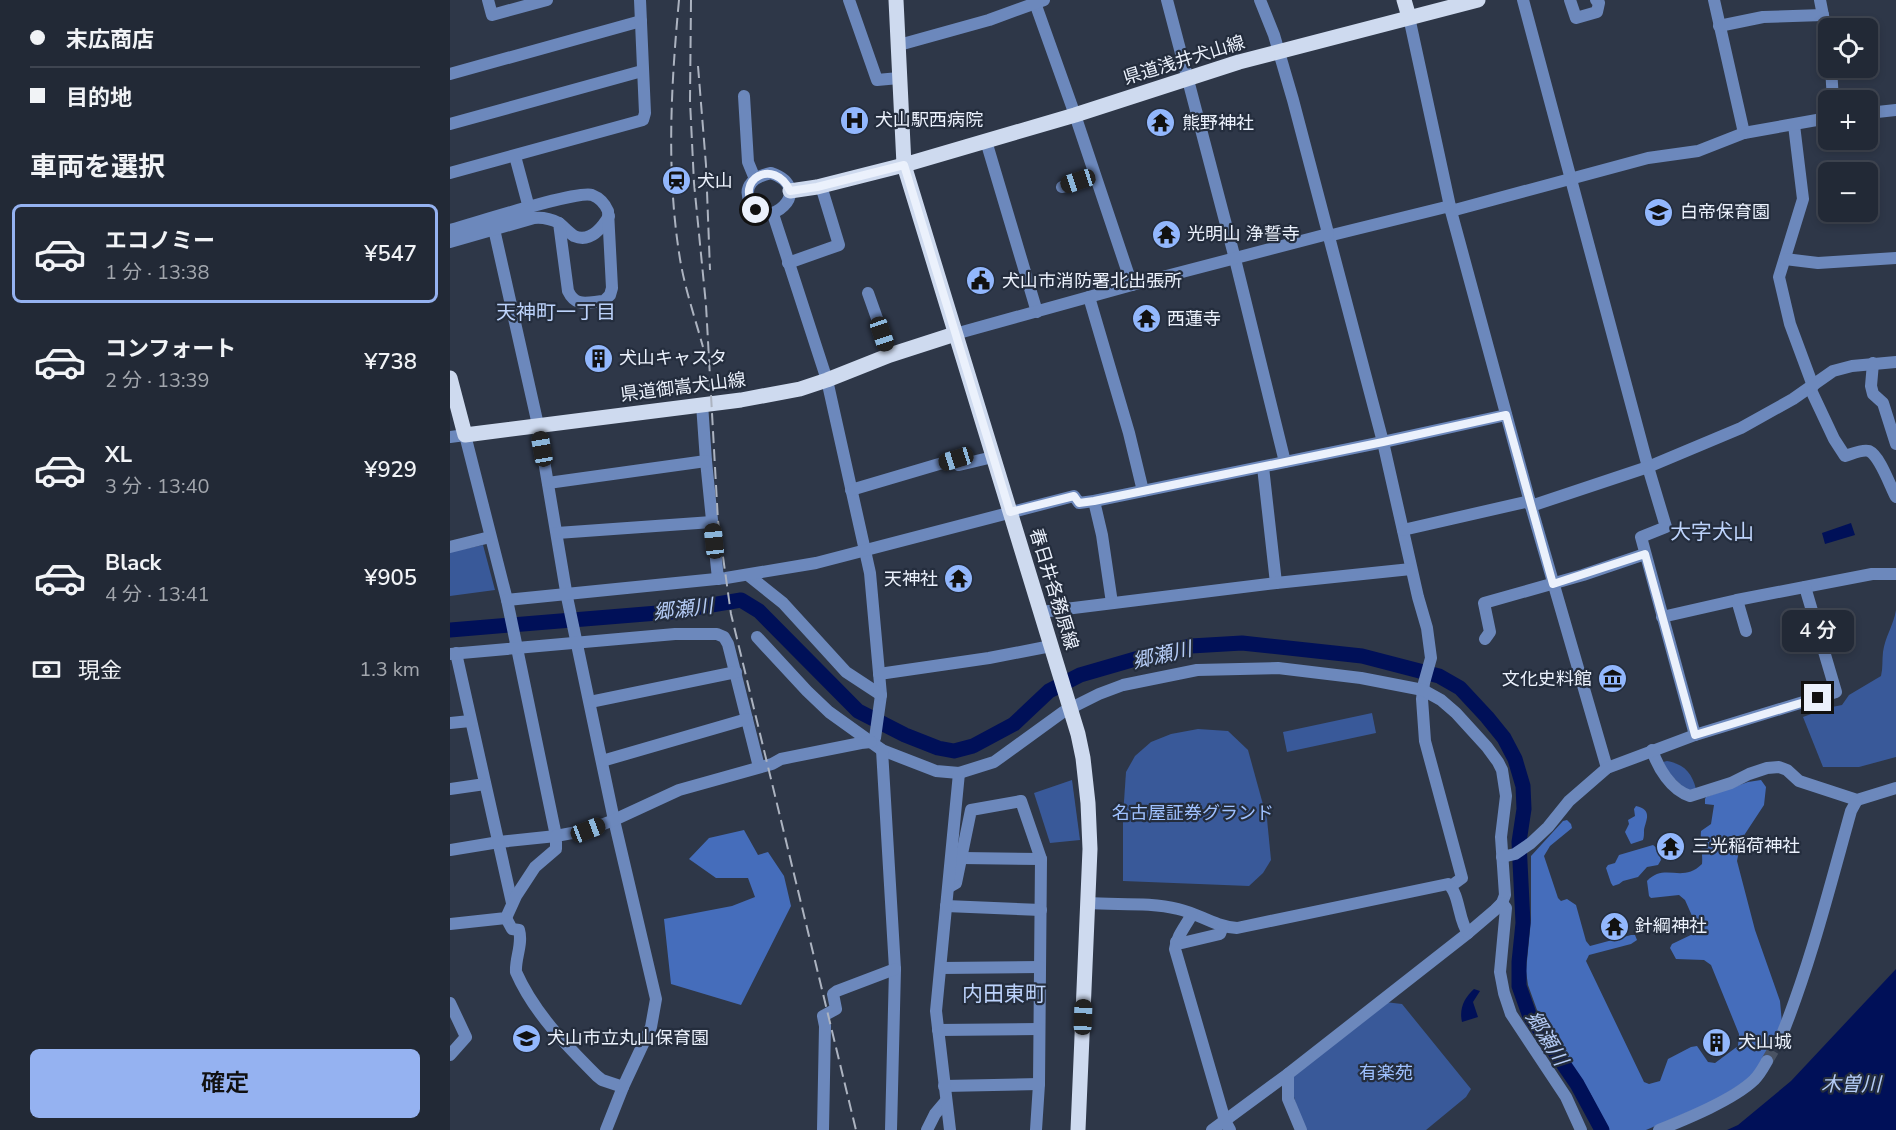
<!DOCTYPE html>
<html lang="ja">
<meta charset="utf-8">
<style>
:root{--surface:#222936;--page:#2e3542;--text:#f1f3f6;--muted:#a2a6ad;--line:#3f4551;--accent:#95b2f1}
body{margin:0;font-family:"Nunito Sans","Noto Sans JP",sans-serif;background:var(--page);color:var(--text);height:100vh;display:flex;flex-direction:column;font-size:22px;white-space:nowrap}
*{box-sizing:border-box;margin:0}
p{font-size:20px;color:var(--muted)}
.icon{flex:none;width:33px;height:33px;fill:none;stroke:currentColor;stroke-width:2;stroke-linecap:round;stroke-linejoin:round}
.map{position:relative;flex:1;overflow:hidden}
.panel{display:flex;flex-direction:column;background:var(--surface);width:450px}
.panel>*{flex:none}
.hud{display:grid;align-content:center;height:132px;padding:0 30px;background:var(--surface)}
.fabs{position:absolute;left:1368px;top:18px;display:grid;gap:12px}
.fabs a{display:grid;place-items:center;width:60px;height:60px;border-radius:9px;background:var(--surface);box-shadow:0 3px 9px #0003,0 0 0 2px var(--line);font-size:30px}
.end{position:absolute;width:27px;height:27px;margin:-14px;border:8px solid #ebf1fc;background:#111;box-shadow:0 0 0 3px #111}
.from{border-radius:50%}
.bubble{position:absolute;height:42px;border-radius:9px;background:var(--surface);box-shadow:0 3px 9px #0003,0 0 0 2px var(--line);font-size:20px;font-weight:600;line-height:42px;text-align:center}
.car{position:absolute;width:18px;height:36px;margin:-18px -9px;border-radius:8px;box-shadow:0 0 4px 2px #0007;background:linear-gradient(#222 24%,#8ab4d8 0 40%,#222 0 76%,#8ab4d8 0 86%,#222 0)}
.hud b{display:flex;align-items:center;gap:21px;height:57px;font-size:22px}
.hud b+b{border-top:2px solid var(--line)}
.hud i{width:15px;height:15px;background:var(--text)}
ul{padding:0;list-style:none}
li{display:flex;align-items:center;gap:18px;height:99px;margin:0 12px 9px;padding:0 18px;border:3px solid transparent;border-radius:9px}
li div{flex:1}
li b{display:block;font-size:22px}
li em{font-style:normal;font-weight:600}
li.selected{border-color:var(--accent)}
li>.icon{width:54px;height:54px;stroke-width:1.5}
h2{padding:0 30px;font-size:27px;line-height:72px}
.pay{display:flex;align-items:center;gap:15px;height:66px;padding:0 30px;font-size:22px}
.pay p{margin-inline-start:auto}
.primary-button{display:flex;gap:12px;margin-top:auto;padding:12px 30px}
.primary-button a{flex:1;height:69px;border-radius:9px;background:var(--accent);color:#111;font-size:24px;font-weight:600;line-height:69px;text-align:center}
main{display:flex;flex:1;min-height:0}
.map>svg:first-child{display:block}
.green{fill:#395999}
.forest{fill:#456dbb}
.water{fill:#001058}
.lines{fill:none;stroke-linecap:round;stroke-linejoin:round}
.river{stroke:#001058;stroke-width:15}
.minor-tunnel{stroke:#4a5363;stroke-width:12;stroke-dasharray:12 6;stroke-linecap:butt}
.minor{stroke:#6c88bc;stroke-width:12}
.major{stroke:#cedaef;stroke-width:15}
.rail{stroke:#acb3c0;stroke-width:2;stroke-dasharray:12 6;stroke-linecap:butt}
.route{stroke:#ebf1fc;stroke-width:8}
.labels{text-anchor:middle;stroke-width:4.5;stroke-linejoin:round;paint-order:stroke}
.street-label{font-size:18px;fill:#ebf1fc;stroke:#242d3d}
.poi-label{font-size:18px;fill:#ebf1fc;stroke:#242d3d;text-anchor:start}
.park-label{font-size:18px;fill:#9fc1ff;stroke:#242d3d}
.neighbourhood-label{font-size:20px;fill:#bdd3fb;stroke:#242d3d}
.water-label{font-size:20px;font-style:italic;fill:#b5ccf6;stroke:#242d3d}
.quarter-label{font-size:21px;fill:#bdd3fb;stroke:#242d3d}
</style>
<main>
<section class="panel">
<div class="hud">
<b><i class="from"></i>末広商店</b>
<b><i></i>目的地</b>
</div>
<h2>車両を選択</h2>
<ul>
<li class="selected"><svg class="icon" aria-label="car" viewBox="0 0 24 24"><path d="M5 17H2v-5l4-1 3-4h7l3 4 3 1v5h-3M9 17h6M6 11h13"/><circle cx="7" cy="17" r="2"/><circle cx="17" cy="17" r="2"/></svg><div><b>エコノミー</b><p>1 分 · 13:38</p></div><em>¥547</em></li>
<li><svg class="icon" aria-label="car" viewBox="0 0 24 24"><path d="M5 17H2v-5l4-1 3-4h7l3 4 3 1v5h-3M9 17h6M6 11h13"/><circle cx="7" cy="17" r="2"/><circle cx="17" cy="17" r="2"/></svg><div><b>コンフォート</b><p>2 分 · 13:39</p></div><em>¥738</em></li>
<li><svg class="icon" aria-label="car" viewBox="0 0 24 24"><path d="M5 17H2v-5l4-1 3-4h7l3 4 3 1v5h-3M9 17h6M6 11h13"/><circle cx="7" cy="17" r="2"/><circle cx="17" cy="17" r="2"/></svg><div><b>XL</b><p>3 分 · 13:40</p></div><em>¥929</em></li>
<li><svg class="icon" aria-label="car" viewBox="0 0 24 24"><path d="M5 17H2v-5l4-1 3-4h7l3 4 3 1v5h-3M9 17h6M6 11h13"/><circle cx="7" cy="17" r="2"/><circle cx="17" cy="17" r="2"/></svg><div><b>Black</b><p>4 分 · 13:41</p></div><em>¥905</em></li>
</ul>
<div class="pay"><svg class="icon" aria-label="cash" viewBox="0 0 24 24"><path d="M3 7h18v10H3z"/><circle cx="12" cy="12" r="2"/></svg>現金<p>1.3 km</p></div>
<div class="primary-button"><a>確定</a></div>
</section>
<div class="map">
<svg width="1446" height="1130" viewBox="0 0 1446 1130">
<rect width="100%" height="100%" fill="#2e3748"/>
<g class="green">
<path d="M33 545 45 590 0 596V552Z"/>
<path d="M1446 610V757L1409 767H1373L1353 717 1377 708 1392 705 1399 695 1431 676C1433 668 1432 660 1433 652 1435 637 1444 624 1446 610Z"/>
<path d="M922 713 926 733 837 752 833 732Z"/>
<path d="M748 729 778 731 798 750 817 819 821 860 813 873 799 886 673 881V816L676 772 685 756 701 742 721 734Z"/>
<path d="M1217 761C1234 764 1242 773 1246 789L1238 791C1228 782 1218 774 1213 762Z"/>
<path d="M622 780 630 840 600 843 584 793Z"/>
<path d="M935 1002 952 1004 1021 1089 1016 1097 976 1130H855C848 1111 841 1095 842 1074Z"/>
</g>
<g class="forest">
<path d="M1311 780 1316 787 1314 805 1291 840 1287 861 1305 930 1330 1001 1332 1023 1319 1056 1308 1073 1264 1101 1196 1130H1159L1140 1093 1087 1010 1078 985 1076 971 1081 920V856L1113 821 1117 820 1121 824 1122 828 1100 846 1094 856 1108 898 1111 901 1117 899 1126 905 1136 941 1140 946 1181 935H1185L1187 940 1181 944 1139 955 1136 961 1194 1082 1199 1084 1210 1081 1218 1059 1241 1047 1247 1046 1258 1062 1265 1063 1288 1046 1289 1034 1261 965 1254 960 1226 959 1220 948 1222 944 1245 933 1247 927 1235 900 1229 895 1201 898 1199 896 1197 881C1215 862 1232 884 1252 864 1253 853 1250 842 1251 831L1261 824 1264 805 1255 804V799L1256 797 1298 782Z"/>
<path d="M1186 806C1203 810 1196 820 1194 830 1194 834 1194 837 1193 840L1181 844 1175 832 1179 824 1178 820 1185 816 1184 809Z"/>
<path d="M294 830 308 855 318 852 334 876 341 906 291 1005 221 984 214 919 282 906 305 897 298 878H266L239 859 259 838Z"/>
<path d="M1203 845 1208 849 1211 860 1208 865 1197 867 1188 877 1173 881 1169 884 1163 886 1161 883 1156 868 1158 865 1165 863 1169 855Z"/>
</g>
<g class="water">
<path d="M1401 523 1405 535 1375 544 1372 533Z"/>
<path d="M1446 969V1130H1277L1288 1125 1341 1081Z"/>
<path d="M1024 989 1030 991 1023 1002 1028 1017 1012 1022C1009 1009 1014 998 1024 989Z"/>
</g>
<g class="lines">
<path class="river" d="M0 630 220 612 291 600 309 611 408 711 455 735 488 748 504 751 523 746 564 724 599 691 630 675 706 653 741 646 792 643 912 656 989 676 1010 688 1037 717 1054 738 1065 759 1073 786 1074 809 1069 842 1073 923 1069 962V986L1079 1014 1127 1084 1152 1130"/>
<path class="minor-tunnel" d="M1317 1061 1331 1037"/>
<g class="minor">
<path d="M38 0 42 15 97 0"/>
<path d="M399 0 427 80 449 78"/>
<path d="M584 0 625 115 682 285"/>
<path d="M717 0 784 255 835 462"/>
<path d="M810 0 824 35 843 100 933 442 968 597 977 628 981 658 974 683 972 699 975 741 1012 878 1001 886"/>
<path d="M1073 0 1198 467 1216 527 1191 537 1245 735"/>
<path d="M1120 0 1126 18 1147 12 1149 3 1146 0"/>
<path d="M1264 0 1294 133"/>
<path d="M1370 0 1378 41"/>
<path d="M959 17 1001 211 1081 506 1157 768"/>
<path d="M1269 26 1313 17 1373 15"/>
<path d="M449 45 539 20 594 0"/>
<path d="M1381 68 1383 100"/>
<path d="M0 74 191 21"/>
<path d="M294 96 298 162 305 179"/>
<path d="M1418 113 1446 110"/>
<path d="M0 124 192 71"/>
<path d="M1344 125 1353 199 1329 277 1340 324 1363 386"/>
<path d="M536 141 587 312"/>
<path d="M65 156 79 208"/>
<path d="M0 173 193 120 195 113 190 0"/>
<path d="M321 173C368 189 315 235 300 202 292 185 306 176 321 173Z"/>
<path d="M612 187 645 176"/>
<path d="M1001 211 1198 158 1248 151 1294 133 1378 118"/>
<path d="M323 214 377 380 420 573 431 695 425 738 421 742"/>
<path d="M109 223C114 227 119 233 124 236 140 243 152 228 159 216"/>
<path d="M44 229 88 425 117 597 164 820 206 999 201 1027 173 1087 156 1130"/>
<path d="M0 230C23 224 126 190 142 195 150 198 155 204 158 211L162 288 160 295 154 301C138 302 126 308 118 291L109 223C101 219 94 217 84 218L0 242"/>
<path d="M878 236 1000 206"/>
<path d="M1335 259 1368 263 1446 258"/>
<path d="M338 263 389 245 371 186"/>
<path d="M418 293 440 355"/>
<path d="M639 297 679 433 693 491"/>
<path d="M505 334 682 285 878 234"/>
<path d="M1423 363 1421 386 1423 394 1433 403 1446 444"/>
<path d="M1360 388 1384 439 1395 456C1402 454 1412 449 1419 451 1430 456 1440 486 1446 497"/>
<path d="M252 404 256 461 268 579"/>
<path d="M0 437 15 435 57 600 106 836 49 842 0 850"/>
<path d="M813 467 826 583"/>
<path d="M98 483 256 461"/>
<path d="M401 490 506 459 509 465 543 457"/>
<path d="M644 501 652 535 662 603"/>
<path d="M1081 506 1198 467 1291 428 1343 399 1383 371 1402 366 1446 362"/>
<path d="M953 530 1080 501"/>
<path d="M107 533 262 522"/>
<path d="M0 547 40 537"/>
<path d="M298 575 333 603 396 672 431 695"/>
<path d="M57 600 276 578 366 563 624 496 629 503 644 501 933 442 1056 415"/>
<path d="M1287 600 1296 631"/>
<path d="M591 612 826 583 961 569"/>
<path d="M1212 617 1287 600 1422 574H1446"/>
<path d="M307 637 357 691 379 712 432 750 486 771 509 773 544 762 613 712 649 694 673 685 747 670 828 668 911 678 973 690 991 700 1006 713 1037 747 1048 762 1052 770 1056 796 1051 837 1055 895 1052 903 1045 910 1018 933 838 1074 762 1130"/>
<path d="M1035 639 1040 632 1034 603 1133 575 1195 554"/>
<path d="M6 653 62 903"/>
<path d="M0 654 225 634H267L274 637 278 644 309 767"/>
<path d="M429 674 539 658 601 646"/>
<path d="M140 702 286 672"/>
<path d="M0 723 20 721"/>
<path d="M432 750 445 969 441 1130"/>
<path d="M1202 750C1208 768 1221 790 1240 796L1281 783 1299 774 1317 768 1329 767 1337 770 1349 781 1407 800 1446 788"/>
<path d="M152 761 297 719"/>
<path d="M0 789 35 784"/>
<path d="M1052 857 1065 854 1081 843 1098 827 1119 801 1157 768 1245 735 1386 692 1355 587"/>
<path d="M512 858 591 859"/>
<path d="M499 887 506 883 521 810 571 801 591 859 589 1084 586 1130"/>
<path d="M638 903C667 905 700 902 728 909 750 914 763 926 787 928L998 884C1010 894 1008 920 1018 933"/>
<path d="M1052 903 1056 908 1050 972 1054 993 1061 1014 1116 1097 1131 1130"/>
<path d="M496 906 591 910"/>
<path d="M742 914C736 926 727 935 725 949L775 1121 780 1130"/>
<path d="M56 918 62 929 69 930C73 944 65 958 66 972 84 1013 116 1045 147 1076L152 1080 173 1087"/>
<path d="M0 924 56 918 66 896 85 867 106 849V836L138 830 164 820 229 790 322 764 331 759 411 743 421 742"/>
<path d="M726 942 732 943 770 934 773 926"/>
<path d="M491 968 590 967"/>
<path d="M0 1003 16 1037 0 1055"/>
<path d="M488 1030 589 1029"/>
<path d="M1331 1037C1360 966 1380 886 1401 811L1407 800"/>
<path d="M838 1074V1099L851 1130"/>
<path d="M494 1086 589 1084"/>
<path d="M373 1130 375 1026 373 1016 386 1009 383 994 387 991 445 969"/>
<path d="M477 1130 485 1114 496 1101"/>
<path d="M500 1130 486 1011 509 773"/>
<path d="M1209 1130C1236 1119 1283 1100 1304 1080 1310 1074 1313 1068 1317 1061"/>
</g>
<g class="major">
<path d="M446 0 454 165 628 734 633 758 638 803 640 849 628 1130"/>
<path d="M954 0 959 17"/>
<path d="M340 191 367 187 454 165 625 115 789 62 1028 0"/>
<path d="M0 378 15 435 291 400 350 389 377 380 440 355 505 334"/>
</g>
<g class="rail">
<path d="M229 0C221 86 216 173 230 259 235 289 245 318 253 347"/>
<path d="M241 0 240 101 244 183 256 305 268 521 281 614 406 1130"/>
<path d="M248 66 256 165 260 270"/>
</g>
</g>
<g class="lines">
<path class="route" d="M306 210C282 179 325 157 340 191L367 187 454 165 560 512 624 496 629 503 644 501 933 442 1056 415 1103 584 1195 554 1245 735 1368 698"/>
</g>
<defs>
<symbol id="hospital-disc" viewBox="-11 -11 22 22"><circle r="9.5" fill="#92b7fd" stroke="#242d3d"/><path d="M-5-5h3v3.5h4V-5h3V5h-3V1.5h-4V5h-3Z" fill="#111"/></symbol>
<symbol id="temple-disc" viewBox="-11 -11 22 22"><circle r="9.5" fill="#92b7fd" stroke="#242d3d"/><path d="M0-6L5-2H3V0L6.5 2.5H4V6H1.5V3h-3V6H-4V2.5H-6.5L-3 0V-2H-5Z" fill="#111"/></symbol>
<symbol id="station-disc" viewBox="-11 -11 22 22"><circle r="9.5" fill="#92b7fd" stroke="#242d3d"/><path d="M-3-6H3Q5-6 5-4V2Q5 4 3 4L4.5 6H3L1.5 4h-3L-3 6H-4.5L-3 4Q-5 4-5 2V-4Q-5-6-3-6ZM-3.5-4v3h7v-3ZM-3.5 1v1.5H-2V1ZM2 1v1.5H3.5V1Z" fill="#111"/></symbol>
<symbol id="school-disc" viewBox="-11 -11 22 22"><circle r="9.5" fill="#92b7fd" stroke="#242d3d"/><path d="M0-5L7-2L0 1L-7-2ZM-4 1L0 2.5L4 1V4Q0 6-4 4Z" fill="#111"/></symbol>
<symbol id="civic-disc" viewBox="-11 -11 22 22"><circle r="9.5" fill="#92b7fd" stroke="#242d3d"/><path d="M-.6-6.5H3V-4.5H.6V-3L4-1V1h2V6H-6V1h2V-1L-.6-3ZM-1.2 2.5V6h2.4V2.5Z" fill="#111"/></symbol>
<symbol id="building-disc" viewBox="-11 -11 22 22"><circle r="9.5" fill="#92b7fd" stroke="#242d3d"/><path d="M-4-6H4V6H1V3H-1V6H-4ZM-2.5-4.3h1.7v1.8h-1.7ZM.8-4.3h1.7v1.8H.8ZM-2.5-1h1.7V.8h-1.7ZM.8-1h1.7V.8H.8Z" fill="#111"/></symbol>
<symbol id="museum-disc" viewBox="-11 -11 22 22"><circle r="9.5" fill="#92b7fd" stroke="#242d3d"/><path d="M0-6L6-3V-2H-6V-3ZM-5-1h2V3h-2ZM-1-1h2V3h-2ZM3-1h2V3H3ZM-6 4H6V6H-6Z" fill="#111"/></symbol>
</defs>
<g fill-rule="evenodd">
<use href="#hospital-disc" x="388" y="104" width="33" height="33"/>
<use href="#temple-disc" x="694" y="106" width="33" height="33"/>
<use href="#station-disc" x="210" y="164" width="33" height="33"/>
<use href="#school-disc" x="1192" y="196" width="33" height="33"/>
<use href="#temple-disc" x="700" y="218" width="33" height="33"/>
<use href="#civic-disc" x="514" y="264" width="33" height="33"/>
<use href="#temple-disc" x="680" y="302" width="33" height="33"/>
<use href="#building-disc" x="132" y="342" width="33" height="33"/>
<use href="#temple-disc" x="492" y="562" width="33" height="33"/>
<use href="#museum-disc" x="1146" y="662" width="33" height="33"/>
<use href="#temple-disc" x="1204" y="830" width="33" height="33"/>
<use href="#temple-disc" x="1148" y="910" width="33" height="33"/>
<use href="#school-disc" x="60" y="1022" width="33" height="33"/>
<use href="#building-disc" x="1250" y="1026" width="33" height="33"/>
</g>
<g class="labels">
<g class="street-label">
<text transform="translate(734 60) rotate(-17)" y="6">県道浅井犬山線</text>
<text transform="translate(233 387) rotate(-7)" y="6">県道御嵩犬山線</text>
<text transform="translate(604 589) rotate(73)" y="6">春日井各務原線</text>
</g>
<g class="poi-label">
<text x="425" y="126">犬山駅西病院</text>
<text x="732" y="129">熊野神社</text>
<text x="247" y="187">犬山</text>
<text x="1230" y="218">白帝保育園</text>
<text x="737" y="240">光明山 浄誓寺</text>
<text x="552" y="287">犬山市消防署北出張所</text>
<text x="717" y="325">西蓮寺</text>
<text x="169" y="364">犬山キャスタ</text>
<text x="488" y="585" text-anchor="end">天神社</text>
<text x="1142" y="685" text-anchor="end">文化史料館</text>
<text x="1242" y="852">三光稲荷神社</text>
<text x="1185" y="932">針綱神社</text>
<text x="97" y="1044">犬山市立丸山保育園</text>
<text x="1288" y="1048">犬山城</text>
</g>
<g class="park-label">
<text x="743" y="819">名古屋証券グランド</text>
<text x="936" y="1079">有楽苑</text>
</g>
<g class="neighbourhood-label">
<text x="106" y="319">天神町一丁目</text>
</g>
<g class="water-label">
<text transform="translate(233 609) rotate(-7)" y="7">郷瀬川</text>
<text transform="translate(712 655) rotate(-13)" y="7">郷瀬川</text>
<text transform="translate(1097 1038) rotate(58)" y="7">郷瀬川</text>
<text x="1401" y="1091">木曽川</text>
</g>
<g class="quarter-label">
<text x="1262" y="539">大字犬山</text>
<text x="554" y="1001">内田東町</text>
</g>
</g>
</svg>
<div class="fabs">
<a><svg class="icon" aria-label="locate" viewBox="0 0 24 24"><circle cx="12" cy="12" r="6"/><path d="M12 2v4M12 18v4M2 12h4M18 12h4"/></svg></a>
<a>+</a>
<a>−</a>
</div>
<i class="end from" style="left:306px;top:210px"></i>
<i class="end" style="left:1368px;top:698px"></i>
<div class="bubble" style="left:1332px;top:610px;width:72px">4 分</div>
<i class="car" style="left:628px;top:181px;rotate:252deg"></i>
<i class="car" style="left:432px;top:334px;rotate:161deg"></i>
<i class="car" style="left:92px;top:449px;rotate:350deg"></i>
<i class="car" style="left:506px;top:459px;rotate:253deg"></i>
<i class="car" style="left:264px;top:541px;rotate:354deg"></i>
<i class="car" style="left:138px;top:830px;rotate:69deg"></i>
<i class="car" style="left:633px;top:1017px;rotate:2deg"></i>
</div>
</main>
